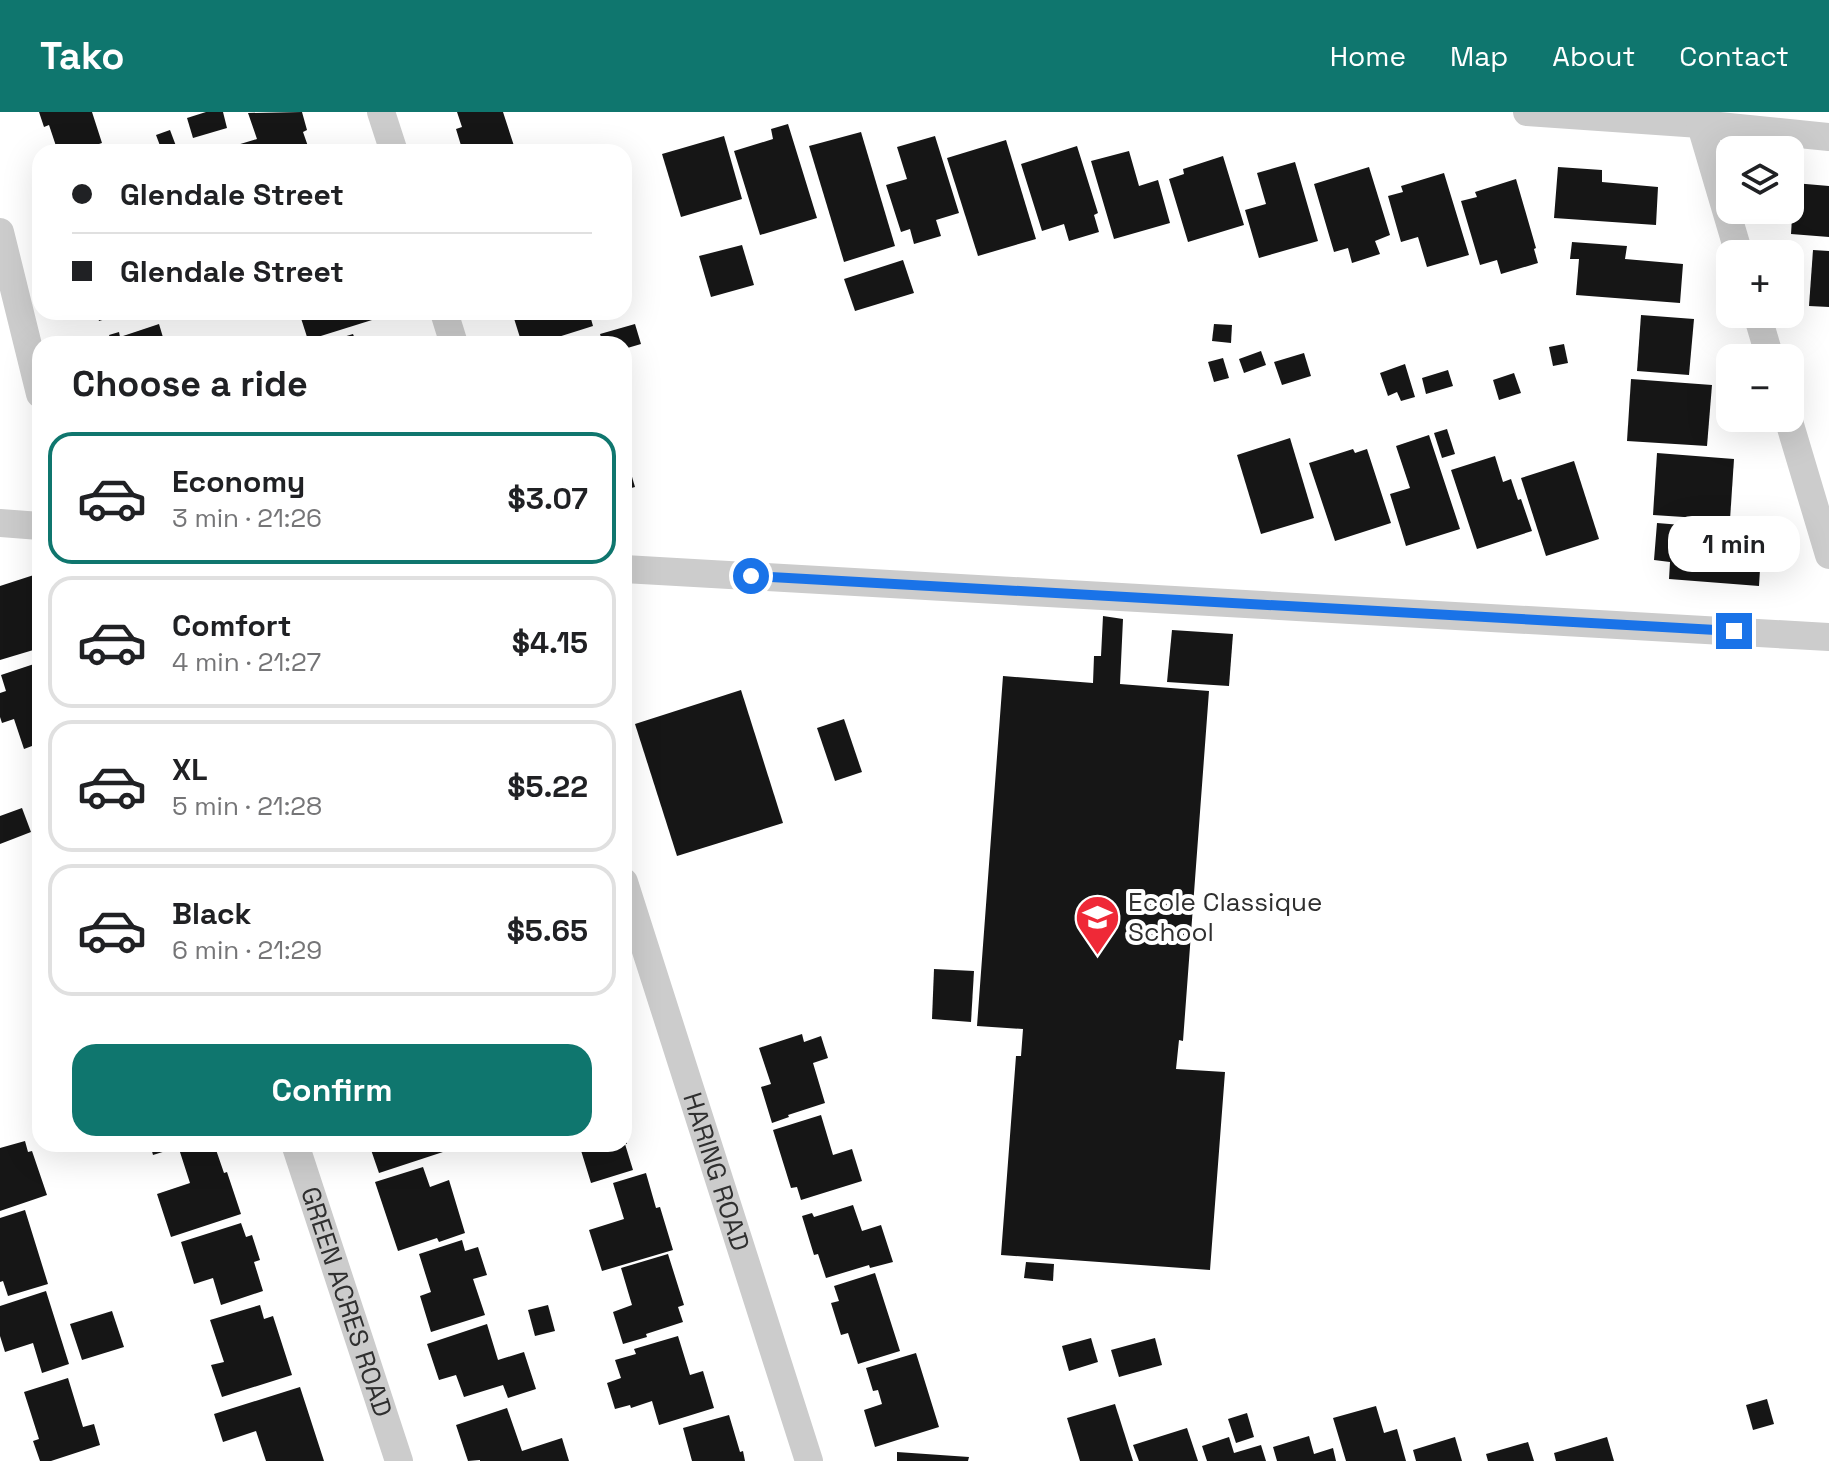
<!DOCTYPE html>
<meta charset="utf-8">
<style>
:root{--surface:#fff;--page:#f6f6f6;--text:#202124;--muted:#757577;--line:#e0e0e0;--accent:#0f766e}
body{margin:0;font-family:"Space Grotesk",sans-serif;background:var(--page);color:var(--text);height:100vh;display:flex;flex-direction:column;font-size:30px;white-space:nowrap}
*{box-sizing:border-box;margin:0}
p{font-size:26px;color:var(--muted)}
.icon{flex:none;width:44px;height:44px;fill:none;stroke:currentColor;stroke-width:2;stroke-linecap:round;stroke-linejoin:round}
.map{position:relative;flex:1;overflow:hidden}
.side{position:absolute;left:32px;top:224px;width:600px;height:816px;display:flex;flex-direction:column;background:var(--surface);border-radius:24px;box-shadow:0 8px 32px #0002}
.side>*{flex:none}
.top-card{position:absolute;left:32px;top:32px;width:600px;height:176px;border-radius:24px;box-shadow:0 8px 32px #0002;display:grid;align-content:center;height:176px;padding:0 40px;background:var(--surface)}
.buttons{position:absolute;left:1716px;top:24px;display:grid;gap:16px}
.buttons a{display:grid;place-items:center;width:88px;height:88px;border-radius:16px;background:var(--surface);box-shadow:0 8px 32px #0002;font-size:40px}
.end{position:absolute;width:36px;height:36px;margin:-18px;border:10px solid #1a73e8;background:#fff;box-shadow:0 0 0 4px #fff}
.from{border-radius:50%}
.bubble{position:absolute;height:56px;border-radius:24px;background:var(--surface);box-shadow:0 8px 32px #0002;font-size:26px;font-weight:800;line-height:56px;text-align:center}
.top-card b{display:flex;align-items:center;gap:28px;height:76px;font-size:30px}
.top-card b+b{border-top:2px solid var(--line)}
.top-card i{width:20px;height:20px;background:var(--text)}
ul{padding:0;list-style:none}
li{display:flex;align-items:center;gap:24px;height:132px;margin:0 16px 12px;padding:0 24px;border:4px solid var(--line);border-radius:24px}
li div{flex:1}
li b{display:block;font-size:30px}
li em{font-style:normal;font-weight:800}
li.selected{border-color:var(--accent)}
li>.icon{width:72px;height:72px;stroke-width:1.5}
h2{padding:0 40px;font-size:36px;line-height:96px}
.primary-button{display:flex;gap:16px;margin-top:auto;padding:16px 40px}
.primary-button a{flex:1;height:92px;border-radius:24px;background:var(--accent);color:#fff;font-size:32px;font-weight:800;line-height:92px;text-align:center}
header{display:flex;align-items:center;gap:48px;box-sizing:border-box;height:112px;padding:0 40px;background:var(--accent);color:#fff}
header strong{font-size:38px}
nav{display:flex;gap:44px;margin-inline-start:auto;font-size:28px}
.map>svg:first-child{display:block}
.building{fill:#161616}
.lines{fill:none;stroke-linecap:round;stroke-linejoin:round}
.street{stroke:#ccc;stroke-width:28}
.route{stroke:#1a73e8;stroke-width:10}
.labels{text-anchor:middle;stroke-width:8;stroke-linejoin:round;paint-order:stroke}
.poi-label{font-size:26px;fill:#2f2f2f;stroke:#fff;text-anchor:start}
.street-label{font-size:26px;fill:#2f2f2f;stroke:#fff}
</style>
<header>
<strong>Tako</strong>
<nav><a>Home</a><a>Map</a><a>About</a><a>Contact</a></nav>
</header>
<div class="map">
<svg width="1829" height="1349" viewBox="0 0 1829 1349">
<rect width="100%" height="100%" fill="#fff"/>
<g class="building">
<path d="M39 0H92L102 31 75 40H58L49 13 44 15Z"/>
<path d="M206 0H223L227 16 193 26 187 6Z"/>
<path d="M302 0 307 18 303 20 310 40H239L237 33 257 27 248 1Z"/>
<path d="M457 0H503L516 40H463L456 17 462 15Z"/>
<path d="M788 12 817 106 760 123 734 39 773 27 771 17Z"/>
<path d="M170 18 176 34 162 39 156 23Z"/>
<path d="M861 20 895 134 844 150 809 34Z"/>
<path d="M724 24 742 87 681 105 662 42Z"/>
<path d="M935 24 959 101 936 108 941 124 914 132 910 117 901 120 886 73 907 67 897 35Z"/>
<path d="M1006 28 1036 127 978 144 947 46Z"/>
<path d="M1077 34 1098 101 1094 103 1099 120 1069 129 1064 112 1042 119 1021 52Z"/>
<path d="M1129 39 1139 74 1158 68 1170 111 1114 127 1091 49Z"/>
<path d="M1223 44 1244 113 1188 130 1169 67 1184 62 1183 57Z"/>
<path d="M1295 50 1318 129 1259 146 1245 98 1266 92 1257 61Z"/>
<path d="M1369 55 1390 123 1375 129 1380 142 1352 151 1348 136 1334 140 1314 72Z"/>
<path d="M1558 55 1602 58V70L1658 75 1656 113 1554 106Z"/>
<path d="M1444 61 1469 143 1427 155 1418 125 1401 130 1388 84 1403 80 1401 74Z"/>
<path d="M1516 67 1536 136 1534 137 1538 151 1501 162 1497 148 1480 153 1461 89 1477 85 1475 80Z"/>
<path d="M1794 71 1829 74V125L1791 122Z"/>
<path d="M1572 130 1627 134 1625 147 1683 152 1680 191 1576 183 1579 147H1570Z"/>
<path d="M742 133 754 173 711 185 699 144Z"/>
<path d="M1813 138 1829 139V195L1809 194Z"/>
<path d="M903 148 914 181 855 199 844 167Z"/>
<path d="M96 200H125V201L99 209Z"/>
<path d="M299 200H370L372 208 308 228Z"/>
<path d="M512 200H589L593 214 536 232H522Z"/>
<path d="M1641 203 1694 207 1689 263 1637 259Z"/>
<path d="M159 212 165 232H112L109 223 119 220 120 225Z"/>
<path d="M635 212 641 232 624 237V232H603L600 222Z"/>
<path d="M1214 212 1232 213 1231 231 1212 229Z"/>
<path d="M353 222 357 232H324V231Z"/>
<path d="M1564 232 1568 251 1553 254 1549 235Z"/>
<path d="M1261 239 1266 253 1244 261 1239 247Z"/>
<path d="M1304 241 1311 264 1282 273 1274 250Z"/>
<path d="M1223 246 1229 266 1214 270 1208 250Z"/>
<path d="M1405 252 1415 285 1401 289 1397 280 1388 284 1380 261Z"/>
<path d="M1448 258 1453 274 1426 282 1422 266Z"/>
<path d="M1514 261 1521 281 1499 288 1493 268Z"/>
<path d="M1631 267 1712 273 1707 334 1627 329Z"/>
<path d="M1447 317 1455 342 1442 346 1434 321Z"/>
<path d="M1429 323 1460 417 1406 434 1390 382 1410 376 1396 334Z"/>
<path d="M1290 326 1314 406 1261 422 1237 343Z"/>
<path d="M1353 337 1355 341 1367 337 1391 411 1335 429 1309 351Z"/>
<path d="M1657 341 1734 347 1730 408 1653 403Z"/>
<path d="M1495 344 1503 370 1511 367 1518 388 1521 387 1532 419 1477 437 1451 358Z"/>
<path d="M1574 349 1599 427 1546 444 1521 366Z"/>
<path d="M630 358 635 375 624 378V359Z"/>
<path d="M1657 411 1756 419 1755 441H1761L1759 474 1669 467 1670 450 1654 448Z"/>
<path d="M40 461V536L0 548V474Z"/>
<path d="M1103 504 1123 507 1120 572 1209 579 1183 929 1179 928 1176 957 1225 960 1210 1158 1001 1143 1016 944H1021L1023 917 977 914 1003 564 1093 571 1094 544H1101Z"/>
<path d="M1172 518 1233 522 1229 574 1167 570Z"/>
<path d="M40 550V631L24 637 14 607 2 611 0 605V581L6 579 1 563Z"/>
<path d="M741 578 783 711 677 744 635 612Z"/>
<path d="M844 607 862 660 835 669 817 616Z"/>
<path d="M22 696 31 720 0 732V704Z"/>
<path d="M934 857 974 859 971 910 932 907Z"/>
<path d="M802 922 804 930 821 924 828 946 813 951 825 991 788 1003 789 1005 772 1011 761 975 771 972 759 936Z"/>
<path d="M821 1003 833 1043 852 1037 862 1069 801 1088 797 1075 791 1076 773 1018Z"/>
<path d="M625 1023 627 1032H625L633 1058 591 1071 579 1032H624Z"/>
<path d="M25 1029 28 1040 32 1039 47 1083 0 1099V1036Z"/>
<path d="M150 1032H185V1033L153 1043Z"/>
<path d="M195 1032H214L224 1061 227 1060 241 1102 171 1125 157 1082 190 1071 179 1037Z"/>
<path d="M369 1032H444L446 1039 379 1061Z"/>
<path d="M423 1055 430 1075 449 1068 465 1121 439 1130 437 1126 398 1139 375 1070Z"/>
<path d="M646 1061 656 1096 660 1095 673 1138 602 1159 589 1118 624 1107 613 1071Z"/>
<path d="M853 1093 862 1119 881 1113 893 1150 870 1156 869 1153 826 1166 818 1142 814 1143 802 1104 812 1101 814 1105Z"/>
<path d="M25 1098 48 1172 8 1184 3 1169 0 1170V1106Z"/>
<path d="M241 1111 246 1125 252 1123 260 1148 254 1150 263 1179 221 1193 213 1166 194 1172 181 1130Z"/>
<path d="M462 1128 465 1139 478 1135 487 1163 473 1167 485 1203 431 1220 420 1184 431 1180 419 1142Z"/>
<path d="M668 1142 684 1193 678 1195 683 1210 646 1222 647 1225 623 1232 613 1200 632 1193 621 1156Z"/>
<path d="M1026 1150 1054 1152 1053 1169 1024 1166Z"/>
<path d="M875 1161 900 1239 858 1252 848 1221 841 1223 831 1191 839 1189 834 1174Z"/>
<path d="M46 1179 69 1252 42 1261 33 1231 5 1240 0 1224V1194Z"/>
<path d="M260 1193 264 1207 273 1204 292 1263 222 1285 211 1253 224 1250 210 1208Z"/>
<path d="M548 1193 555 1219 535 1224 528 1198Z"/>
<path d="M112 1199 124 1235 82 1248 70 1212Z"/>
<path d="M487 1212 498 1248 524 1240 536 1277 508 1286 503 1273 464 1285 456 1263 439 1268 427 1232Z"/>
<path d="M678 1224 690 1263 703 1259 714 1296 659 1313 652 1289 631 1296 630 1293 615 1297 607 1271 621 1266 615 1248 636 1242 634 1237Z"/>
<path d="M1091 1226 1098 1250 1069 1259 1062 1234Z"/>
<path d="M1155 1226 1162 1253 1119 1265 1111 1238Z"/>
<path d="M916 1241 939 1315 875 1335 864 1298 882 1292 878 1278 873 1279 866 1256Z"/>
<path d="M68 1266 83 1315 94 1312 100 1333 51 1349H40L33 1329 39 1327 24 1280Z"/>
<path d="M300 1275 324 1349H266L256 1319 223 1330 214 1302Z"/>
<path d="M1767 1287 1774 1312 1753 1318 1746 1293Z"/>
<path d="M1115 1292 1133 1349H1080L1067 1306Z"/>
<path d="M1376 1294 1384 1321 1397 1317 1406 1349H1346L1333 1306Z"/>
<path d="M507 1296 522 1339 562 1326 569 1349H480V1348L468 1349 456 1313Z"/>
<path d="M1247 1301 1254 1325 1236 1331 1228 1307Z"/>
<path d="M729 1303 740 1340 743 1339 745 1349H692L683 1316Z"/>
<path d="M1187 1316 1198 1349H1139L1133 1333Z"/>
<path d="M1309 1324 1314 1342 1333 1336 1336 1349H1277L1273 1335Z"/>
<path d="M1229 1325 1234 1341 1261 1333 1266 1349H1207L1202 1334Z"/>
<path d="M1455 1325 1462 1349H1416L1413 1338Z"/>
<path d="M1607 1325 1614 1349H1556L1554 1341Z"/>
<path d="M1528 1330 1534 1349H1488L1486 1342Z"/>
<path d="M897 1340 969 1345 968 1349H897Z"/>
</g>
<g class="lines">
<g class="street">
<path d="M381 0 394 40"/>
<path d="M1527 0 1700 12 1829 25"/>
<path d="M1697 0 1739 142"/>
<path d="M0 120 40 282"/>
<path d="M444 200 454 232"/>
<path d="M1757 202 1770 246"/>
<path d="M1788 306 1829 443"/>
<path d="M0 411 40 414"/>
<path d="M624 457 1829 525"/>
<path id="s1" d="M624 770 809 1349"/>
<path id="s2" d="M295 1032 399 1349"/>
</g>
</g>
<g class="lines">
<path class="route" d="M751 464 1734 519"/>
</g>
<defs>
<symbol id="school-pin" viewBox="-11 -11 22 30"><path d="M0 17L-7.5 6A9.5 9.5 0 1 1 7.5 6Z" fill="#ef2937" stroke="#fff"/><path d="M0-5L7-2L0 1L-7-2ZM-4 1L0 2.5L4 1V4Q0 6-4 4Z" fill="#fff"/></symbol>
</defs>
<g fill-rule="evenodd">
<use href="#school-pin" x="1072" y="780" width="51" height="69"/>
</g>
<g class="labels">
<g class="poi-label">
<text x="1128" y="799">Ecole Classique<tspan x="1128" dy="30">School</tspan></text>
</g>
<g class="street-label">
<text dy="9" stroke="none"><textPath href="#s1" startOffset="304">HARING ROAD</textPath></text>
<text dy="9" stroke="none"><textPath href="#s2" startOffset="166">GREEN ACRES ROAD</textPath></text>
</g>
</g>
</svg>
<div class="buttons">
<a><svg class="icon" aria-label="layers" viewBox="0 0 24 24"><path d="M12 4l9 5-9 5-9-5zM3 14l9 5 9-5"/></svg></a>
<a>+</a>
<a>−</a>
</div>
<i class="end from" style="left:751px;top:464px"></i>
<i class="end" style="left:1734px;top:519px"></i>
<div class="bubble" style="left:1668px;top:404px;width:132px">1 min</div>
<div class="top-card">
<b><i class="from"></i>Glendale Street</b>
<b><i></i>Glendale Street</b>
</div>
<section class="side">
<h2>Choose a ride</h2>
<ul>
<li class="selected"><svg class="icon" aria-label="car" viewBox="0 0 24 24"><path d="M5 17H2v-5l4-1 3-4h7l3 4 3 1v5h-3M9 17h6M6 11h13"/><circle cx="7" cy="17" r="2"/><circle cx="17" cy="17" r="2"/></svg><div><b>Economy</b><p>3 min · 21:26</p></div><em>$3.07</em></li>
<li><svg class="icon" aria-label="car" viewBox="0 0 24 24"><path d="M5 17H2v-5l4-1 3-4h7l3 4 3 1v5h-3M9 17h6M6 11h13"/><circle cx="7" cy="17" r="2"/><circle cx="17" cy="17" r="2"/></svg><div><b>Comfort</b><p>4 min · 21:27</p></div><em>$4.15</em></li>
<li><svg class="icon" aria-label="car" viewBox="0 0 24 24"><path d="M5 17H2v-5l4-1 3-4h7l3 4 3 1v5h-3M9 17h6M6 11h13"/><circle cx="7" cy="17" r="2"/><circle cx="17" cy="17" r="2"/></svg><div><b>XL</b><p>5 min · 21:28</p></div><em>$5.22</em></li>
<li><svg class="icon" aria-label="car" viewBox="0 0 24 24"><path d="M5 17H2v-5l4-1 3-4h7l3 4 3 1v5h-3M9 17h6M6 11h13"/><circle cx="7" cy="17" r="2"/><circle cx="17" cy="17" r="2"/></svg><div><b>Black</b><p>6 min · 21:29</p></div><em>$5.65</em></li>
</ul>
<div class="primary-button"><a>Confirm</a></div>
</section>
</div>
